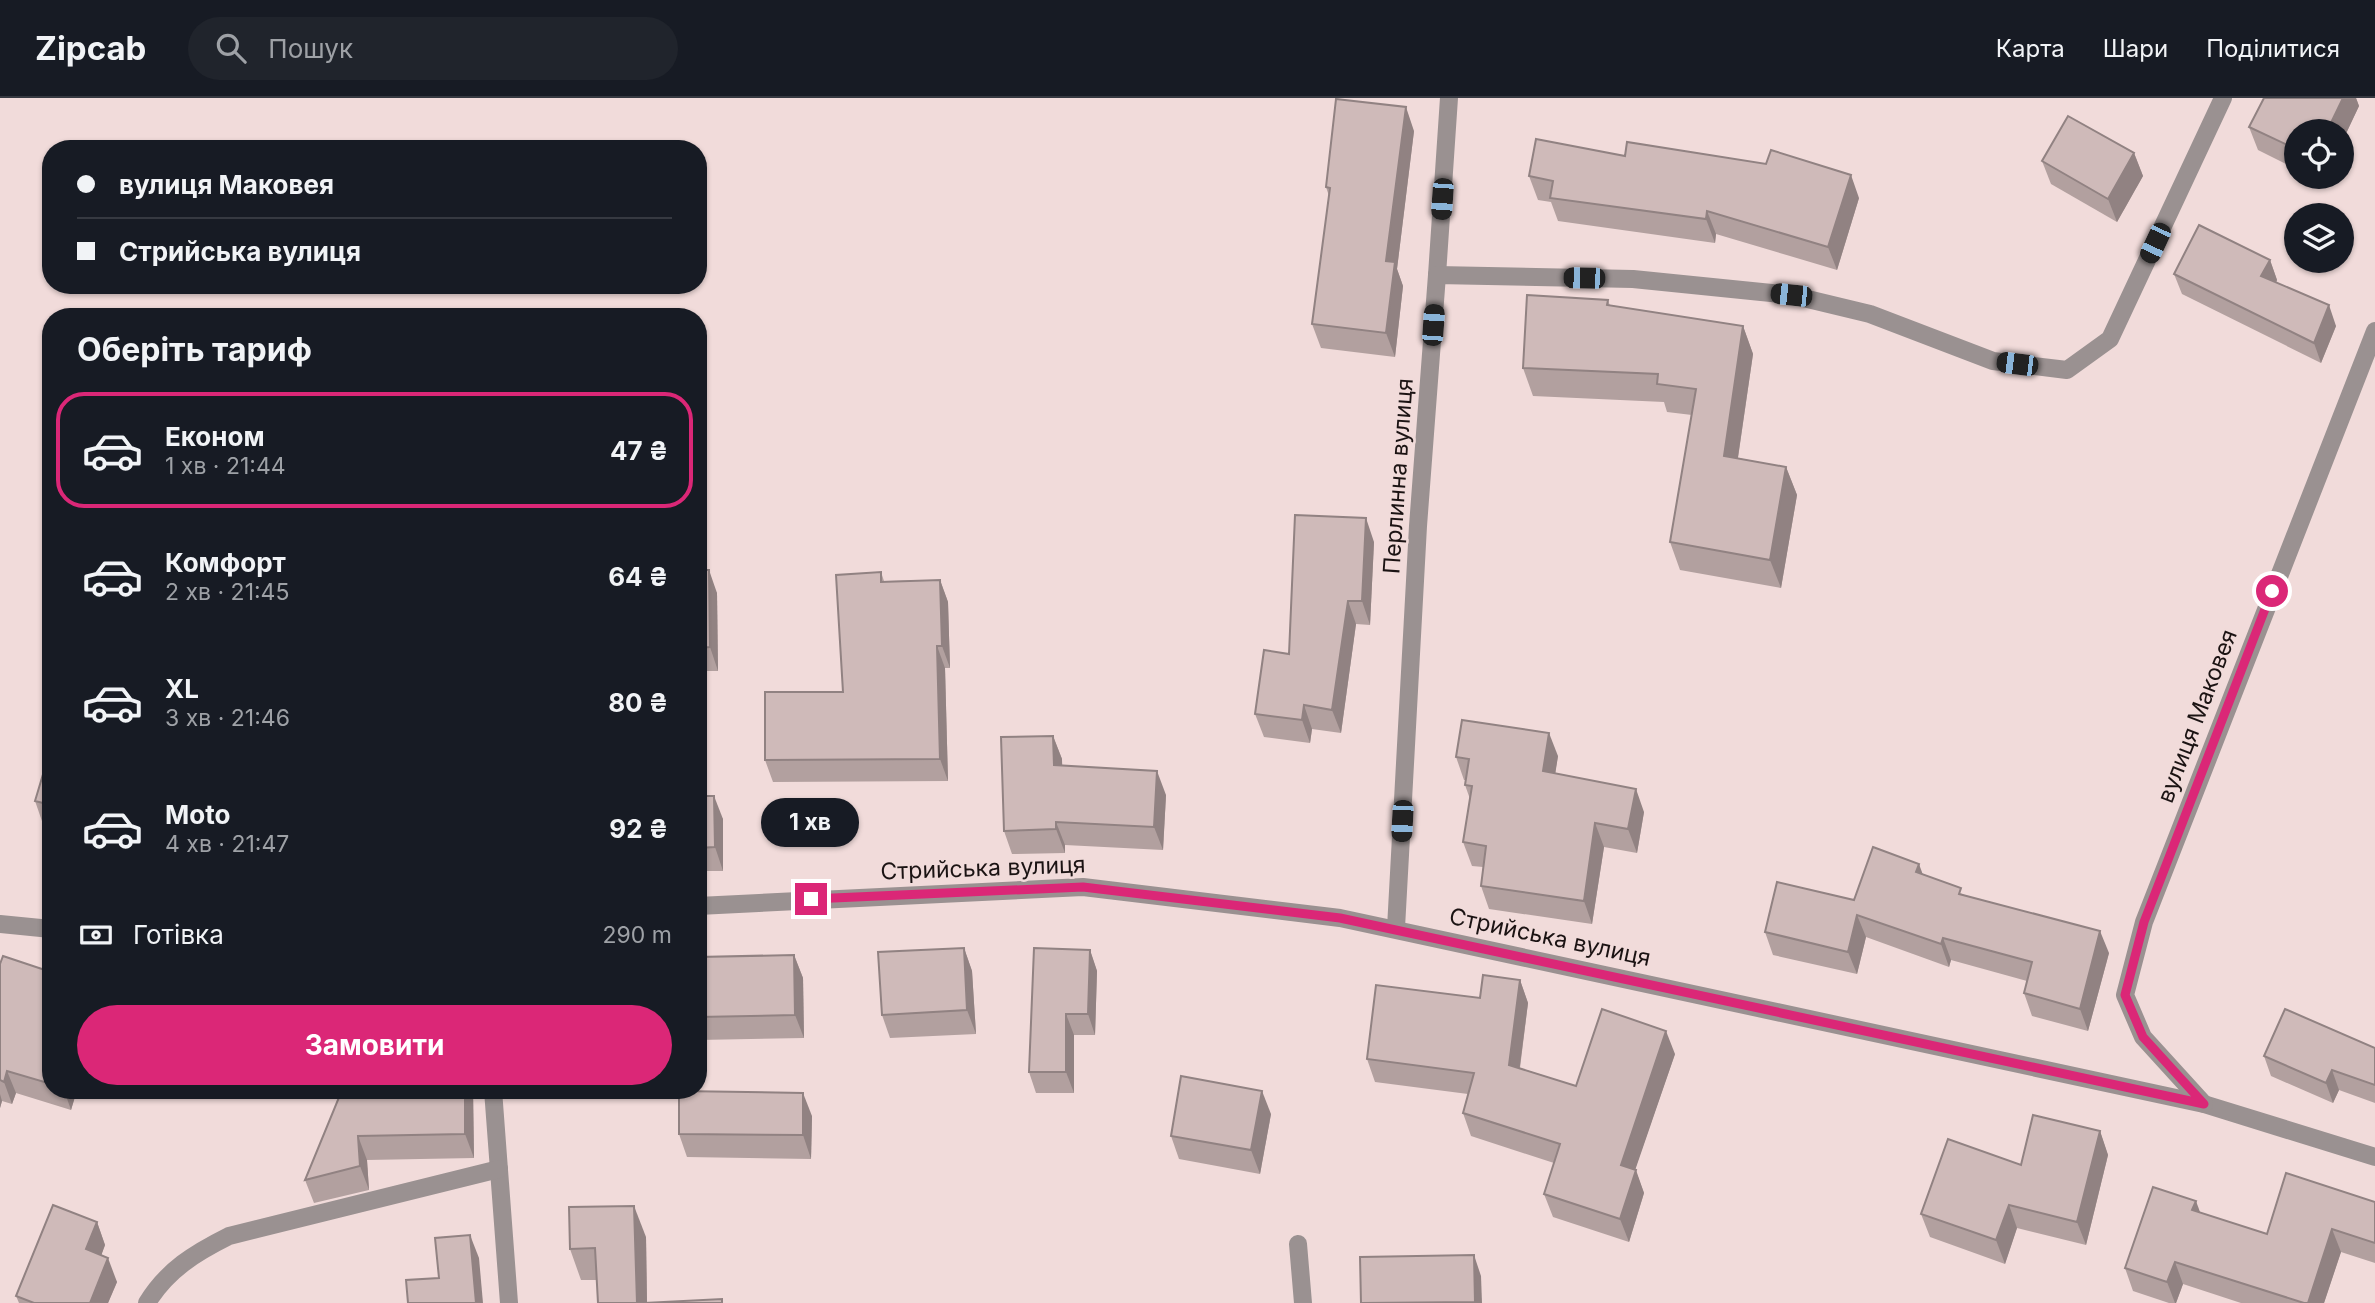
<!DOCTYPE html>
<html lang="uk">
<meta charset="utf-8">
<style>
:root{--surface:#171b24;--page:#20242c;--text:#f1f3f6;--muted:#9ea1a6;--line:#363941;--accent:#db2777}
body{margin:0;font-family:Inter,sans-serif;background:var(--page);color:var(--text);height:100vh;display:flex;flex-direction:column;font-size:26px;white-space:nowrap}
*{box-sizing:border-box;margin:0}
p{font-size:23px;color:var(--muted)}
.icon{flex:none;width:38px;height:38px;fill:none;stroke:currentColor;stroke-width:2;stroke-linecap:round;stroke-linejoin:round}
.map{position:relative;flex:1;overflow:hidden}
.sheet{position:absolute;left:42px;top:210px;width:665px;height:791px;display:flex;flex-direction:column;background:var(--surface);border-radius:28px;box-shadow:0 2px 5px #0004}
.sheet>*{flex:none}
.guide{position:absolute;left:42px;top:42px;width:665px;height:154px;border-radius:28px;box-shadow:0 2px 5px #0004;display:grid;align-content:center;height:154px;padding:0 35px;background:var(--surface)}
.tools{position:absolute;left:2284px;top:21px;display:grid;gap:14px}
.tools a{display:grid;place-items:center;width:70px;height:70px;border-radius:50%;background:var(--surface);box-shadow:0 2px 5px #0004;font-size:35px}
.end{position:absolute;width:32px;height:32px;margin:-16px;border:9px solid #db2777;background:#fff;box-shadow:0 0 0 4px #fff}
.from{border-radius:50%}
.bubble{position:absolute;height:49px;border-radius:24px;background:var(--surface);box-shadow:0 2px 5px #0004;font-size:23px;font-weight:700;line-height:49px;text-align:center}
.car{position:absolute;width:21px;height:42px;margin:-21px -10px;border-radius:9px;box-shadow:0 0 5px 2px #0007;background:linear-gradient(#222 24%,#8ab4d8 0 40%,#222 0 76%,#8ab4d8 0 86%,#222 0)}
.guide b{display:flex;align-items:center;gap:24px;height:66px;font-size:26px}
.guide b+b{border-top:2px solid var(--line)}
.guide i{width:18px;height:18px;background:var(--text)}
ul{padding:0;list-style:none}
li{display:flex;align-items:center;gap:21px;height:116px;margin:0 14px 10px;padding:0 21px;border:4px solid transparent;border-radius:28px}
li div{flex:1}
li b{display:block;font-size:26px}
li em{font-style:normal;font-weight:700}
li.on{border-color:var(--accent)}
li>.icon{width:63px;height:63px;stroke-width:1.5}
h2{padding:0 35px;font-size:32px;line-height:84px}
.pay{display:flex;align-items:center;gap:18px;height:77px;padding:0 35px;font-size:26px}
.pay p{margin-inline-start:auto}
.action{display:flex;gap:14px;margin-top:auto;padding:14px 35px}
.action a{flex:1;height:80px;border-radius:42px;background:var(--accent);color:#fff;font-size:28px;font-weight:700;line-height:80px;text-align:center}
header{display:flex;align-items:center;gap:42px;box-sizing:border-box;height:98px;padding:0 35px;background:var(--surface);border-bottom:2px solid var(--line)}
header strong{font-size:33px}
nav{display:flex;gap:38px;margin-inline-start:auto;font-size:24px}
.search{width:490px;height:63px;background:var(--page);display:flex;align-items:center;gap:18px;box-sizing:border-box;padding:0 24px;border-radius:38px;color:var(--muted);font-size:26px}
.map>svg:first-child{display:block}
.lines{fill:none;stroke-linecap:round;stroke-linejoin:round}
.minor{stroke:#9a9191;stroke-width:18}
.wall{fill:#b2a09f}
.shaded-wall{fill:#918282}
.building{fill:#cfbab9;stroke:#918282;stroke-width:2}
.route{stroke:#db2777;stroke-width:9}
.labels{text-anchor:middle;stroke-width:5;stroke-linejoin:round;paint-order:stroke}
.street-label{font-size:23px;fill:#1b1313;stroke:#f1dbda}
</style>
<header>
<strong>Zipcab</strong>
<div class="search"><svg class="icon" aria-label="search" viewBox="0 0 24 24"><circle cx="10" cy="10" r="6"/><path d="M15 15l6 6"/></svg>Пошук</div>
<nav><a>Карта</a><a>Шари</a><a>Поділитися</a></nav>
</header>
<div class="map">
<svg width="2375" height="1205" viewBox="0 0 2375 1205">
<rect width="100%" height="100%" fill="#f1dbda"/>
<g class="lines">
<g class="minor">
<path d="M1437 177 1449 0"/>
<path d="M698 808 1083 789 1340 820 2204 1006 2375 1059"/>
<path d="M0 826 51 831"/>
<path d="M1396 830 1418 428 1437 177 1633 181 1791 197 1870 216 1993 263 2067 272 2110 241 2223 0"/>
<path d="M493 992 509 1205"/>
<path d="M2204 1006 2143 939 2125 897 2144 824 2375 233"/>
<path d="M1298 1146 1303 1205"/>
<path d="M147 1205C167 1172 195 1155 229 1138L499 1071"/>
</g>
</g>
<g class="wall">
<path d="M2264 0H2356L2359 8 2342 44V33H2296V71L2258 52 2249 29Z"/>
<path d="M1414 33 1397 171 1403 188 1395 259 1321 250 1312 226 1329 98 1326 89Z"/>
<path d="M2134 55 2143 78 2117 124 2051 86 2042 63Z"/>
<path d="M1625 58 1859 100 1837 172 1716 136 1715 145 1558 123 1551 104 1538 102 1529 78Z"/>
<path d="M2313 79H2324L2322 83Z"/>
<path d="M2270 162 2277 182 2276 185 2336 228 2321 265 2182 196 2174 176Z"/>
<path d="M1608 202 1610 208 1743 228 1753 256 1738 360 1786 369 1797 397 1781 490 1680 472 1670 444 1692 317 1667 314 1664 304 1533 298 1523 270Z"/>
<path d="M1374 444 1370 527 1356 526 1341 635 1312 631 1310 645 1264 639 1255 616 1289 556Z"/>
<path d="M698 472 717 495 718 573H698Z"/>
<path d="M881 474 884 483 940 482 948 504 950 570H945L948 683 773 684 765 662 843 594Z"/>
<path d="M1053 638 1062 661V668L1166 697 1163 752 1065 747V755L1012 756 1004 733Z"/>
<path d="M1558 658 1555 675 1644 714 1637 755 1604 749 1592 826 1489 811 1481 788 1483 769 1472 768 1463 744 1470 701 1465 687V682H1464L1456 659Z"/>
<path d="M51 664V728L43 726 35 703Z"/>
<path d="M698 698 723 721V773H698Z"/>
<path d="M1922 776 1964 797 2109 855 2088 933 2032 918 2024 895 2027 883 1951 862 1949 869 1866 839 1857 876 1773 857 1765 834Z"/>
<path d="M964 850 972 873 976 936 890 940 882 917Z"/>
<path d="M1090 852 1097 873 1095 937H1074V995H1036L1029 974Z"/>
<path d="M794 857 803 880 804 940 698 942V859Z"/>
<path d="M0 866 51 874V992H77L71 1012 16 995 12 1006 2 1003 0 1010Z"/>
<path d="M1520 882 1528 905 1520 970 1576 988 1675 956 1635 1071 1644 1095 1629 1144 1553 1119 1544 1096 1554 1065 1471 1038 1463 1015 1468 996 1375 984 1367 961 1480 900Z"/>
<path d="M2375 950V1005L2339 992 2333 1005 2271 978 2264 958Z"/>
<path d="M342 992H473L474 1060 367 1062 369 1092 314 1105 305 1082Z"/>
<path d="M1271 1016 1260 1076 1179 1061 1171 1038Z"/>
<path d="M812 1018 811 1061 687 1059 679 1036Z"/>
<path d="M2100 1033 2108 1057 2086 1147 2017 1130 2005 1166 1930 1139 1921 1116 2021 1067Z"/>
<path d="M2375 1104V1165L2341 1154 2324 1205H2241L2183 1186 2176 1205H2169L2133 1193 2125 1170 2200 1115 2267 1136Z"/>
<path d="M97 1124 105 1147 101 1157 117 1184 108 1205H19L16 1198Z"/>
<path d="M646 1139 647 1205H598L597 1182H581L570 1151Z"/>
</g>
<g class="shaded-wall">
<path d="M2343 0H2356L2359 8 2342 44V33H2327Z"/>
<path d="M1406 9 1414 33 1397 171 1403 188 1395 259 1386 235V163Z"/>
<path d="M2134 55 2143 78 2117 124 2108 101Z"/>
<path d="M1851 77 1859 100 1837 172 1828 149Z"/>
<path d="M1707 113 1716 136 1715 145 1706 121Z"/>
<path d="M2270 162 2277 182 2269 199 2261 178Z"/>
<path d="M2329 207 2336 228 2321 265 2314 245Z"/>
<path d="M1743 228 1753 256 1734 386 1724 358Z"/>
<path d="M1786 369 1797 397 1781 490 1770 462Z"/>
<path d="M1366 420 1374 444 1370 527 1362 503Z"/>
<path d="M709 472 717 495 718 573 710 549Z"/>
<path d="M940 482 948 504 950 570 942 548Z"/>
<path d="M1348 503 1356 526 1341 635 1332 612Z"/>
<path d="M937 548 945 570 948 683 940 661Z"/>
<path d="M1304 607 1312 631 1310 645 1302 622Z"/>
<path d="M1549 635 1558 658 1552 697 1543 673Z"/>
<path d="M1053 638 1062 661 1063 691 1054 667Z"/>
<path d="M1157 673 1166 697 1163 752 1154 729Z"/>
<path d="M1636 691 1644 714 1637 755 1628 731Z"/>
<path d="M714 698 723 721V773L715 749Z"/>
<path d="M1056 724 1065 747V755L1056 731Z"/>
<path d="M1595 725 1604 749 1592 826 1584 803Z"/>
<path d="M1919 766 1927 788 1916 774Z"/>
<path d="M1857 817 1866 839 1857 876 1848 854Z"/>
<path d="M2100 833 2109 855 2088 933 2080 911Z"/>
<path d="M1943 840 1951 862 1949 869 1941 846Z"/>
<path d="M964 850 972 873 976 936 967 912Z"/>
<path d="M1090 852 1097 873 1095 937 1088 916Z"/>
<path d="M794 857 803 880 804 940 795 917Z"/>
<path d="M1520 882 1528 905 1517 990 1509 967Z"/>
<path d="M1066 916 1074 937V995L1066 974Z"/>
<path d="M1666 933 1675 956 1629 1090 1621 1067Z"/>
<path d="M2332 972 2339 992 2333 1005 2326 985Z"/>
<path d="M7 973 16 995 12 1006 4 984Z"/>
<path d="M64 992H77L71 1012Z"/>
<path d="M465 992H473L474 1060 465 1036Z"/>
<path d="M1262 993 1271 1016 1260 1076 1251 1052Z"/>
<path d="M803 995 812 1018 811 1061 803 1037Z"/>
<path d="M0 996 2 1003 0 1010Z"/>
<path d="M2100 1033 2108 1057 2086 1147 2077 1124Z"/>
<path d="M358 1038 367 1062 369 1092 360 1068Z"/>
<path d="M1636 1072 1644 1095 1629 1144 1620 1121Z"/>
<path d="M2196 1103 2204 1125 2192 1112Z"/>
<path d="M2009 1107 2017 1130 2005 1166 1996 1142Z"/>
<path d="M634 1108 646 1139 647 1205H637Z"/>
<path d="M97 1124 105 1147 95 1175 86 1151Z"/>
<path d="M2332 1131 2341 1154 2324 1205H2308Z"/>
<path d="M470 1137 479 1160 483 1205H476Z"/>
<path d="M1474 1157 1481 1178 1482 1205H1475Z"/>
<path d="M108 1160 117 1184 108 1205H90Z"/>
<path d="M2175 1164 2183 1186 2176 1205H2175L2167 1184Z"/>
</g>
<g class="building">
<path d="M2264 0H2343L2327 33H2296V51L2249 29Z"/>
<path d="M1336 1 1406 9 1386 163 1395 164 1386 235 1312 226 1330 90 1326 89Z"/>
<path d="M2068 18 2134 55 2108 101 2042 63Z"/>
<path d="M1536 41 1625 58 1627 44 1766 66 1771 52 1851 77 1828 149 1707 113 1706 121 1550 100 1553 83 1529 78Z"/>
<path d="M2199 127 2270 162 2261 178 2329 207 2314 245 2174 176Z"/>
<path d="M1527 197 1608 202 1607 207 1743 228 1724 358 1786 369 1770 462 1670 444 1696 291 1657 286 1658 276 1523 270Z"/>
<path d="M1295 417 1366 420 1362 503H1348L1332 612 1304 607 1302 622 1255 616 1264 552 1289 556Z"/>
<path d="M698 472H709L710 549 698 550Z"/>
<path d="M881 474V484L940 482 942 548H937L940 661 765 662V594H843L836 477Z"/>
<path d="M1462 622 1549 635 1543 673 1636 691 1628 731 1595 725 1584 803 1481 788 1486 748 1463 744 1472 688 1465 687 1469 661 1456 659Z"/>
<path d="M1053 638 1054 667 1157 673 1154 729 1056 724V731L1004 733 1001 639Z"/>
<path d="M47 663 51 664V707L35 703Z"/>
<path d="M698 698H714L715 749 698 750Z"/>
<path d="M1873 749 1919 766 1916 774 1961 790 1959 796 2100 833 2080 911 2024 895 2032 864 1943 840 1941 846 1857 817 1848 854 1765 834 1777 784 1854 802Z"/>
<path d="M964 850 967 912 882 917 878 854Z"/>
<path d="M1034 850 1090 852 1088 916H1066V974H1029Z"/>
<path d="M794 857 795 917 698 919V859Z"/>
<path d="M3 858 51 874V986L7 973 4 984 0 982V866Z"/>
<path d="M1483 877 1520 882 1509 967 1576 988 1602 911 1666 933 1621 1067 1636 1072 1620 1121 1544 1096 1560 1046 1463 1015 1474 975 1367 961 1376 887 1480 900Z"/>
<path d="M2285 911 2375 950V987L2332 972 2326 985 2264 958Z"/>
<path d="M1181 978 1262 993 1251 1052 1171 1038Z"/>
<path d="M342 992H355L356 994 360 992H465V1036L358 1038 360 1068 305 1082Z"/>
<path d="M679 993 803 995V1037L679 1036Z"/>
<path d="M2033 1017 2100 1033 2077 1124 2009 1107 1996 1142 1921 1116 1948 1041 2021 1067Z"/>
<path d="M2286 1075 2375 1104V1145L2332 1131 2308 1205H2304L2175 1164 2167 1184 2125 1170 2153 1089 2196 1103 2192 1112 2267 1136Z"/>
<path d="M53 1107 97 1124 86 1151 108 1160 90 1205H34L16 1198Z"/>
<path d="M634 1108 637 1205H598L595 1150 570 1151 569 1109Z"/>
<path d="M470 1137 476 1205H408L406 1182 439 1180 435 1140Z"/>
<path d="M1474 1157 1475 1204 1361 1205 1360 1159Z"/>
<path d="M722 1201V1205H644Z"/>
</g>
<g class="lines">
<path class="route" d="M811 801 1083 789 1340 820 2204 1006 2143 939 2125 897 2144 824 2272 493"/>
</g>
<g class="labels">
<g class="street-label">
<text transform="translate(1398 378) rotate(-86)" y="8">Перлинна вулиця</text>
<text transform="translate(2197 618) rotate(-69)" y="8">вулиця Маковея</text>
<text transform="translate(983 770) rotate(-2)" y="8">Стрийська вулиця</text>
<text transform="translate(1550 839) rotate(12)" y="8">Стрийська вулиця</text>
</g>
</g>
</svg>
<div class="tools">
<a><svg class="icon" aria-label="locate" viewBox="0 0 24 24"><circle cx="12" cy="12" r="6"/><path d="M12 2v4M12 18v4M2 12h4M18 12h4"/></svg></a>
<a><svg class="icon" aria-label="layers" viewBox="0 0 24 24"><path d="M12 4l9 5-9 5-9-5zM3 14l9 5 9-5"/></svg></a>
</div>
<i class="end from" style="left:2272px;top:493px"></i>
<i class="end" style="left:811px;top:801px"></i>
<div class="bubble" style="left:761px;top:700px;width:98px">1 хв</div>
<i class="car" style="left:1442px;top:101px;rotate:184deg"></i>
<i class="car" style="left:2155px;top:145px;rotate:205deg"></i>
<i class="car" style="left:1584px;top:180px;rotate:271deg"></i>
<i class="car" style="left:1791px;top:197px;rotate:276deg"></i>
<i class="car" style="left:1433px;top:227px;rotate:4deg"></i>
<i class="car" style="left:2017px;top:266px;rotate:277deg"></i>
<i class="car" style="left:1402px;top:723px;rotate:183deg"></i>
<div class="guide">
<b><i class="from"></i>вулиця Маковея</b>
<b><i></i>Стрийська вулиця</b>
</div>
<section class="sheet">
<h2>Оберіть тариф</h2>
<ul>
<li class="on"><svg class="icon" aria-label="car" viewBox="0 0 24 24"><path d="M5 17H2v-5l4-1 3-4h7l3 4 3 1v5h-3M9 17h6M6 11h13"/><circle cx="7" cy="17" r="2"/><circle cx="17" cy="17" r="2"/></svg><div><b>Економ</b><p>1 хв · 21:44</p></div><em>47 ₴</em></li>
<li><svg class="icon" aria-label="car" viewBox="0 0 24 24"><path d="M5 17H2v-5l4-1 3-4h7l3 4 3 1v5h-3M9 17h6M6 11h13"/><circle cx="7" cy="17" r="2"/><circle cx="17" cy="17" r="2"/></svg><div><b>Комфорт</b><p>2 хв · 21:45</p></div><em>64 ₴</em></li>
<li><svg class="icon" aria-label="car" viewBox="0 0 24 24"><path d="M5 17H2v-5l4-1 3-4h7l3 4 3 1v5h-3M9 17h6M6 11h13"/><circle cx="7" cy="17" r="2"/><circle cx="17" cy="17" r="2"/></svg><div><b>XL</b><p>3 хв · 21:46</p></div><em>80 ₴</em></li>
<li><svg class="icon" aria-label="car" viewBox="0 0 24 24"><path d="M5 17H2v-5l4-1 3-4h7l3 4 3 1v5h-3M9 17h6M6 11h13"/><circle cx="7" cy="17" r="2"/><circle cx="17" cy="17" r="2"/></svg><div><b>Moto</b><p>4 хв · 21:47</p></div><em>92 ₴</em></li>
</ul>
<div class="pay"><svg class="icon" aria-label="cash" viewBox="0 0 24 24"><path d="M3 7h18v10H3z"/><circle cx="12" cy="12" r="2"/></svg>Готівка<p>290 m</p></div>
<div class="action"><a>Замовити</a></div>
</section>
</div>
